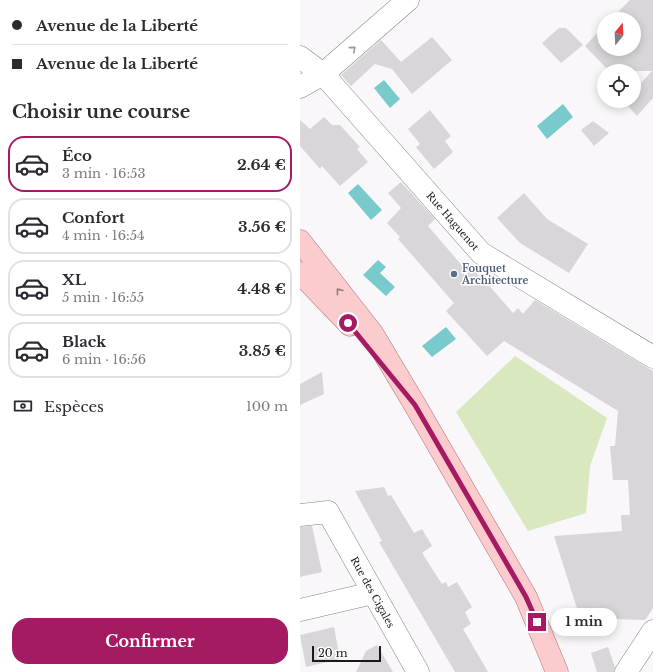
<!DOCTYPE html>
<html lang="fr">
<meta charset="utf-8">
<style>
:root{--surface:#fff;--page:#f7f7f7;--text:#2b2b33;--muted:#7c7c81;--line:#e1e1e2;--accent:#a51b63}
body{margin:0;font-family:"Libre Baskerville",serif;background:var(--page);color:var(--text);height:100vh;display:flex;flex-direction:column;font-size:15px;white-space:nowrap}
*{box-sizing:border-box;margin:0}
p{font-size:13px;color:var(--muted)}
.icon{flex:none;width:22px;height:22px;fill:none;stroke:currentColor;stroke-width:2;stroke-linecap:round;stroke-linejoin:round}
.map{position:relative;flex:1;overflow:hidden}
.panel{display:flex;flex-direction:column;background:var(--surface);width:300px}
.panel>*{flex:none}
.banner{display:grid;align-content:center;height:88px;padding:0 12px;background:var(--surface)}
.needle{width:26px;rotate:18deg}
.controls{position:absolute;left:297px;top:12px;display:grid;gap:8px}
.controls a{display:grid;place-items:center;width:44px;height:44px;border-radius:50%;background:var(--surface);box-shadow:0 2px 10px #0003;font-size:20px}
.scale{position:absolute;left:12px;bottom:10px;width:69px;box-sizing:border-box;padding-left:4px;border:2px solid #1a191a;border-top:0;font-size:11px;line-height:14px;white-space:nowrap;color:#1a191a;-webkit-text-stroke:3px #fff;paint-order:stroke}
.end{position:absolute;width:18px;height:18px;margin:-9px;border:5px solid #a51b63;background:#fff;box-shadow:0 0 0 2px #fff}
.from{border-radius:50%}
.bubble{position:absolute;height:28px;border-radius:14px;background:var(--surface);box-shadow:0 2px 10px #0003;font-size:13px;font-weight:800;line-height:28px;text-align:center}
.banner b{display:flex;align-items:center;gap:14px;height:38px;font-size:15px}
.banner b+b{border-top:1px solid var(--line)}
.banner i{width:10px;height:10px;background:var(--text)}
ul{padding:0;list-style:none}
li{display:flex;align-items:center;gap:12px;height:56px;margin:0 8px 6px;padding:0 4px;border:2px solid var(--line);border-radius:16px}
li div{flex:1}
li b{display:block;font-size:15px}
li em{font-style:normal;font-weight:800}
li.current{border-color:var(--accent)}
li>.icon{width:36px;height:36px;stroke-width:1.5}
h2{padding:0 12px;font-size:18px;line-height:48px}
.pay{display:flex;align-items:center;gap:10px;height:44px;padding:0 12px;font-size:15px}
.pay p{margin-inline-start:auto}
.primary-button{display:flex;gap:8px;margin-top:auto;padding:8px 12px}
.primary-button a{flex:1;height:46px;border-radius:16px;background:var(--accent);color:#fff;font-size:16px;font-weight:800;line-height:46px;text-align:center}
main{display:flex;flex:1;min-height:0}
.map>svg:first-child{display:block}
.green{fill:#d9e8bf}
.water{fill:#78cacc}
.building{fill:#d8d6d9}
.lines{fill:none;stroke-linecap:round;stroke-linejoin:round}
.street-casing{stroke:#858386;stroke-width:23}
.primary-casing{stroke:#ac767a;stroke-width:23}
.street{stroke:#fff;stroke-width:22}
.primary{stroke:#fccbce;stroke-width:22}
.oneway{stroke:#989898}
.oneway2{stroke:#967b7d}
.route{stroke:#a51b63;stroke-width:5}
.service-dot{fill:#5c6f8a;stroke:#fff;stroke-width:1.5}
.labels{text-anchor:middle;stroke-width:3;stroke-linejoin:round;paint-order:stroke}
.street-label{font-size:10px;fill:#1a191a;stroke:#fff}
.service-label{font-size:10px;font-weight:bold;fill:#4e5e75;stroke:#fff;text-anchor:start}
</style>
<main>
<section class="panel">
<div class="banner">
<b><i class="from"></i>Avenue de la Liberté</b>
<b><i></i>Avenue de la Liberté</b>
</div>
<h2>Choisir une course</h2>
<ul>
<li class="current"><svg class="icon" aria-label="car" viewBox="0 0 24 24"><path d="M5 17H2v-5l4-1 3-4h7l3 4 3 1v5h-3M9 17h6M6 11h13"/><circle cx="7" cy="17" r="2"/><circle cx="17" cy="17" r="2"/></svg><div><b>Éco</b><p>3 min · 16:53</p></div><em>2.64 €</em></li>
<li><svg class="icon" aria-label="car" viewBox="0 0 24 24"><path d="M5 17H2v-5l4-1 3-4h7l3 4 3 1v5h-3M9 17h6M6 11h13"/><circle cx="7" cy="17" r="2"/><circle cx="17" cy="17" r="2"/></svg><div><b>Confort</b><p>4 min · 16:54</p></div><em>3.56 €</em></li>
<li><svg class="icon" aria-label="car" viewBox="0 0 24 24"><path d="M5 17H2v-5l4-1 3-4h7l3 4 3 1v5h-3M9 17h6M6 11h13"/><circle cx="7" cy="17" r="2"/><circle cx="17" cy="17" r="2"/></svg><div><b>XL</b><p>5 min · 16:55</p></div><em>4.48 €</em></li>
<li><svg class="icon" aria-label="car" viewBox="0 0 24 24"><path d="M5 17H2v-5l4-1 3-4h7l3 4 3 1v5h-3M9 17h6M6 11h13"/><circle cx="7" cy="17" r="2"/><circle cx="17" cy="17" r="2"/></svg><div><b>Black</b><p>6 min · 16:56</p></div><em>3.85 €</em></li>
</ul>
<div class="pay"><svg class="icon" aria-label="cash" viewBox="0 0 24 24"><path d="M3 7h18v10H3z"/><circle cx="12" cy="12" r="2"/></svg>Espèces<p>100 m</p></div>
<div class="primary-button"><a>Confirmer</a></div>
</section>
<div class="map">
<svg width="353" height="672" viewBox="0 0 353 672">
<rect width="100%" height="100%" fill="#f9f7fa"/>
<path class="green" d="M215 356 307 418 290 466 286 513 228 531 156 412Z"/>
<g class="water">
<path d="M84 80 100 99 90 108 74 88Z"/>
<path d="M263 104 273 117 247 139 237 126Z"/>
<path d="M58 184 82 210 71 220 48 193Z"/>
<path d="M78 260 86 267 80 273 95 287 86 296 63 275Z"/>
<path d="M146 327 156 339 132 357 122 346Z"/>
</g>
<g class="building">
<path d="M330 0H353V98L337 116 327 105V101H334V91L352 71H309L285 46 304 26V49H334V19H311Z"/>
<path d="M259 28H266L283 45 261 63 242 43Z"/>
<path d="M132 37 152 60 112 94 92 69 75 64 51 86 41 75 81 40 101 62Z"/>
<path d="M130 110 151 136 145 141 153 152 134 169 116 147 120 144 108 129Z"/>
<path d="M24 117 32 125H40L60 147 57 149 68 162 40 186 22 166 20 169 0 146V120L10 129Z"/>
<path d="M293 121 309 133 294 146 281 130Z"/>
<path d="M101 182 135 219 128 226 165 269 169 266 186 282 213 313 218 308 223 314 235 300 353 371V608L345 620 280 618 254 536 322 531 321 515H330L328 480H313L310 446H315L318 411 204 341 187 356 146 311 154 303 98 239 100 237 87 223 101 208 88 193Z"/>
<path d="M224 193 247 219 288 244 269 273 220 243 197 218Z"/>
<path d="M22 372 24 394 0 405V384Z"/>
<path d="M84 487 88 496 91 495 114 533 122 529 132 546 122 553 142 584 146 582 148 587 157 582 172 607 165 612 171 624 163 629 188 672H155L79 542 82 541 55 491Z"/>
<path d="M12 526 22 572 0 577V527Z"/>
<path d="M34 627 40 659 6 667 0 635Z"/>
<path d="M77 645 93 672H56L66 651Z"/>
<path d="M308 647 315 667 314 672H297L291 653Z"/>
</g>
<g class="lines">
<defs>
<g id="street">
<path d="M0 57 23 74 181 253 353 357"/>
<path d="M0 87 23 74 108 0"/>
<path d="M0 515 28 512 118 672"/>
<path d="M0 610 73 593"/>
<path d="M326 672 353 631"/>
</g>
<g id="primary">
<path d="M0 241 72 333 115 405 226 597 257 672"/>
<path d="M0 273 50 325"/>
</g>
</defs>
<use href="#street" class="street-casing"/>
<use href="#primary" class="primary-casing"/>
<use href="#street" class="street"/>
<use href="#primary" class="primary"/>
</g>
<defs><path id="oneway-chevron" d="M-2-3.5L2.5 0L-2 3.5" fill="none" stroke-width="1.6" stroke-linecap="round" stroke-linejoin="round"/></defs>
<use class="oneway" href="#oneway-chevron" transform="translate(53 49) rotate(-41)"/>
<use class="oneway2" href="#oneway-chevron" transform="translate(39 291) rotate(-128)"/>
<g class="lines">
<path class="route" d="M48 323 115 405 226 597 237 622"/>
</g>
<circle class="service-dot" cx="154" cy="274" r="4"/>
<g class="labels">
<g class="street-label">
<text transform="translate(153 221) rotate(49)" y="4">Rue Haguenot</text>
<text transform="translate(73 592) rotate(61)" y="4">Rue des Cigales</text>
</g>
<g class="service-label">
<text x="162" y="272">Fouquet<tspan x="162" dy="12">Architecture</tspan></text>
</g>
</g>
</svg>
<div class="controls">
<a><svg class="needle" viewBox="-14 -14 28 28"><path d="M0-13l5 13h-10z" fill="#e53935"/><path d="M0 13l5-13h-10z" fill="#7c7c81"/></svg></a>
<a><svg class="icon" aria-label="locate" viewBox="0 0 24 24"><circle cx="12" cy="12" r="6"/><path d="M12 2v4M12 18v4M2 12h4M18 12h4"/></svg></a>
</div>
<div class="scale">20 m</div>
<i class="end from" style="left:48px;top:323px"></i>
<i class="end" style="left:237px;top:622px"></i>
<div class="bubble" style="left:251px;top:608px;width:66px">1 min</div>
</div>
</main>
